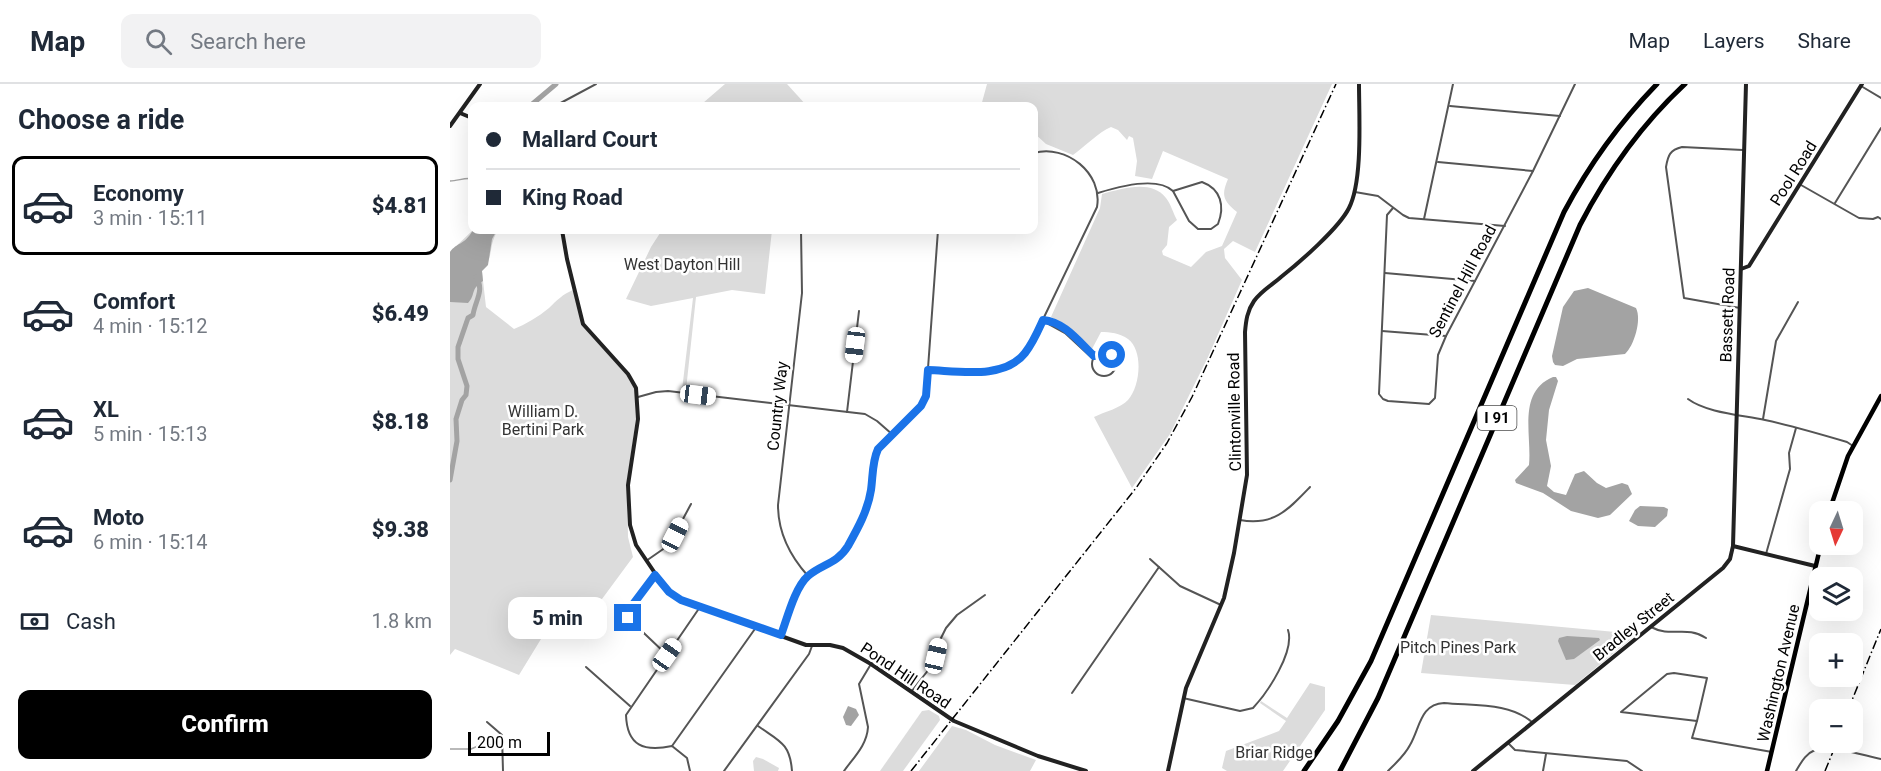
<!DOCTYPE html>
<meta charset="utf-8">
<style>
:root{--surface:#fff;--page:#f2f2f3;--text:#1f2937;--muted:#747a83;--line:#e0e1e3;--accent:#000}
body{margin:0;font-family:Roboto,sans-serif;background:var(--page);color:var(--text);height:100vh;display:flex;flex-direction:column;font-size:22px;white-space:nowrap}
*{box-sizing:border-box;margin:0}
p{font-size:20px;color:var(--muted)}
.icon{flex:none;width:33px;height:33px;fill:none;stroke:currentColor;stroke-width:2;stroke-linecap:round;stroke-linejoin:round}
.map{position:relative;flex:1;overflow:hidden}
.panel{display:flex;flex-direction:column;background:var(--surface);width:450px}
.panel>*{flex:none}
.top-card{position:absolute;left:18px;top:18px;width:570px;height:132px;border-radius:12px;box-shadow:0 6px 24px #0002;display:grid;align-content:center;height:132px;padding:0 18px;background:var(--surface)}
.needle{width:39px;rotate:184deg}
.controls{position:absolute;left:1359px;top:417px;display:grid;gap:12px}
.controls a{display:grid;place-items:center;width:54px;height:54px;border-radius:12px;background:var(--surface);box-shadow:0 6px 24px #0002;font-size:30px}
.scale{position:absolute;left:18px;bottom:15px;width:82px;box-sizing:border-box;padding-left:6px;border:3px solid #000;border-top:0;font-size:16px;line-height:21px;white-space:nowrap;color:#000;-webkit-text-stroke:4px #fff;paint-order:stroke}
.end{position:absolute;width:27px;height:27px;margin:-14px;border:8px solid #1a73e8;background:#fff;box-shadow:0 0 0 3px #fff}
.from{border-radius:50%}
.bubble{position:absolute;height:42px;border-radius:12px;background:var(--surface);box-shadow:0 6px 24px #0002;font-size:20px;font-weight:800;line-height:42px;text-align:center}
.car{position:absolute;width:18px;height:36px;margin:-18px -9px;border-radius:8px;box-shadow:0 0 4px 2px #0007;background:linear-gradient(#fff 24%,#345 0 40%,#fff 0 76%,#345 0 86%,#fff 0)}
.top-card b{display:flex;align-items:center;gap:21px;height:57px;font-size:22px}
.top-card b+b{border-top:2px solid var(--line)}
.top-card i{width:15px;height:15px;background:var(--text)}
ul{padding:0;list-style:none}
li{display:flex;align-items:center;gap:18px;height:99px;margin:0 12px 9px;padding:0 6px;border:3px solid transparent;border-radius:12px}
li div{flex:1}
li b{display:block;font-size:22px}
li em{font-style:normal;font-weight:800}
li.current{border-color:var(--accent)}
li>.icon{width:54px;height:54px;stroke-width:1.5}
h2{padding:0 18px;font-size:27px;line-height:72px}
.pay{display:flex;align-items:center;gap:15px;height:66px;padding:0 18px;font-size:22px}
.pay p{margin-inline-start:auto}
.action{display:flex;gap:12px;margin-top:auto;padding:12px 18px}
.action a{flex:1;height:69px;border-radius:12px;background:var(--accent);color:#fff;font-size:24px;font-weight:800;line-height:69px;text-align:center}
header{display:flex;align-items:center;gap:36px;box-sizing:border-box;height:84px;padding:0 30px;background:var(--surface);border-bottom:2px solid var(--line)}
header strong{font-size:28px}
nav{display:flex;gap:33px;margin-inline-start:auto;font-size:21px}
.search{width:420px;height:54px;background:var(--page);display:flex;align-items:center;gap:15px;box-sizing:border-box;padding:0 21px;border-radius:12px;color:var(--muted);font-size:22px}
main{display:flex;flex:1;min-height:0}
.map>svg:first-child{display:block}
.green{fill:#dcdcdc}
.water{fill:#a3a3a3}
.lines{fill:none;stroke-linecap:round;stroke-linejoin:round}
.stream{stroke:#a3a3a3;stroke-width:1.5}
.river{stroke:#a3a3a3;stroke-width:5}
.street{stroke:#555;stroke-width:2}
.secondary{stroke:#222;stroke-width:4}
.primary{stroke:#000;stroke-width:4.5}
.highway{stroke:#000;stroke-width:5}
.rail{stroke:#000;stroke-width:1.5;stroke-dasharray:9 3 1.5 3;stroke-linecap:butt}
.route{stroke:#1a73e8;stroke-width:8}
.labels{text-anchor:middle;stroke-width:5;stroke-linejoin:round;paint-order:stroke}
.shield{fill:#fff;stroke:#4c4c4c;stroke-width:1.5}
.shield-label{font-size:15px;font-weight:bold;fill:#000}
.street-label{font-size:16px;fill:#000;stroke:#fff}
.park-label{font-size:16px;fill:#333;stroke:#fff}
</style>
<header>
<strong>Map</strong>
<div class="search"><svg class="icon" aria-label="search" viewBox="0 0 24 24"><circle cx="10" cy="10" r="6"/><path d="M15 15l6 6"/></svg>Search here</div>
<nav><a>Map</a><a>Layers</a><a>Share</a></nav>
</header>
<main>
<section class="panel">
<h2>Choose a ride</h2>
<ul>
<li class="current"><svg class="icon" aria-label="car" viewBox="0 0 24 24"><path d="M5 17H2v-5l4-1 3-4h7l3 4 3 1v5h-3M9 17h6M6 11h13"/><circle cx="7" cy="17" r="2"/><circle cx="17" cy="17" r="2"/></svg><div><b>Economy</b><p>3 min · 15:11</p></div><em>$4.81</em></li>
<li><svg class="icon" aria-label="car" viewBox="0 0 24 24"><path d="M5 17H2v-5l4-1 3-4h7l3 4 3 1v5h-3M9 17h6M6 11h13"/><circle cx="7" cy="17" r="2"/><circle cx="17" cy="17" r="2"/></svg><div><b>Comfort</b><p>4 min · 15:12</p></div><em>$6.49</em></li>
<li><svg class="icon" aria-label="car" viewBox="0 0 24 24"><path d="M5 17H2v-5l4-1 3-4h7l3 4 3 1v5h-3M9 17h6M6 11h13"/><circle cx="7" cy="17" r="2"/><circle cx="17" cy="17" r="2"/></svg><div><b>XL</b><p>5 min · 15:13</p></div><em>$8.18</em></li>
<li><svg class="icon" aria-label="car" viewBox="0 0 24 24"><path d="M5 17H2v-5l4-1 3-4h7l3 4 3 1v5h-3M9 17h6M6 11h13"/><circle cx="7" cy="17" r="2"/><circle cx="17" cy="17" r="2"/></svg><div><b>Moto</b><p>6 min · 15:14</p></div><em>$9.38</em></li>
</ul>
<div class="pay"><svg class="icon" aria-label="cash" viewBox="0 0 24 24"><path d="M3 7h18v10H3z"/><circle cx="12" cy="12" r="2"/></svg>Cash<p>1.8 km</p></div>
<div class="action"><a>Confirm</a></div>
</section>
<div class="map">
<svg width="1431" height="687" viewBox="0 0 1431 687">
<rect width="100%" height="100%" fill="#fff"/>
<g class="green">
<path d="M275 0H337L357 22H253V19Z"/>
<path d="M537 0H882L805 168 783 157 774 165 775 174 792 196 758 273 720 350 682 404 644 333C654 328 671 324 678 316 690 303 694 267 678 255 670 249 660 248 651 248L642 265 619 243 601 233 650 124 652 110C672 105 701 95 716 114 721 120 723 129 727 136L719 143 717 161 712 167 713 171 741 183 756 168 772 162 787 128C773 117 771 111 778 95L713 67 702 95 685 92 687 77 683 54 679 52 677 56 668 46 661 43C649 48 634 63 623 71L596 60 584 49V22H531Z"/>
<path d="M23 146H48C39 160 43 170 36 182L31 179 36 223 64 245C76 240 88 233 99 224 106 217 113 210 123 206L132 241 176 290 185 305 186 334 177 398 178 453 183 473 138 534 113 519 69 591 5 565 0 571V168Z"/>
<path d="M212 146H322L315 210 282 206 246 213 236 306H232L243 214 201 222 176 215 201 163Z"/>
<path d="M981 531 1187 550 1125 601 971 589Z"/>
<path d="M860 599 875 603V626L833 687H777L772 684 776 667 829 647 836 637 810 619 811 617 837 634Z"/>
<path d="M479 626 489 632 490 636 453 687H430L472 627Z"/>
<path d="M502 642 516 646 545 661 586 676 580 687H469Z"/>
<path d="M306 673 313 675 329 684 328 687H304L303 677Z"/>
</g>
<g class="water">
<path d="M23 146H47L42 155 38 181 32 187 33 197C20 205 26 211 18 219L0 218V168C7 158 14 162 23 146Z"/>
<path d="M1138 204 1186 224C1192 236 1184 262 1175 270L1127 275 1113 282 1105 281 1103 278 1102 272 1113 223 1124 207Z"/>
<path d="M1103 293H1106L1108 297 1099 326 1096 356 1101 382 1097 402 1104 408 1116 411 1125 390 1134 387 1147 399 1156 404 1172 399 1178 401 1182 410 1160 431 1148 434 1121 427 1093 409 1066 399 1065 396 1079 381C1082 351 1067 308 1103 293Z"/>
<path d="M1190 422 1214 423 1218 425 1217 432 1205 443 1188 442 1179 437 1185 426Z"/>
<path d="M1117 552 1149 554 1150 556 1124 575 1116 576 1108 557 1109 554Z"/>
<path d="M398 622 406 625 409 631 401 642 396 641 393 633Z"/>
</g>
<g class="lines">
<g class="stream">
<path d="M0 97C8 97 16 93 22 95"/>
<path d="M0 665H21L35 659 45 662"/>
</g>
<g class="river">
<path d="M80 22 106 0"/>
<path d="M0 396 7 357 6 335 12 316 16 311 17 302 8 275V263L18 234 23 231C25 217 35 206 26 193"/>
</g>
<g class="street">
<path d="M1411 2 1431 14"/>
<path d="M105 22 146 0"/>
<path d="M1000 22 1110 32"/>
<path d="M988 78 1083 87"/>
<path d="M752 98C771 105 775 122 768 140L761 145H748L739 137 723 107Z"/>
<path d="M1351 101 1409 134 1423 135 1428 133 1431 135"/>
<path d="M905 108 928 112 953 131 959 134 1055 142"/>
<path d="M648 109C667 103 707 92 723 107"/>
<path d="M1385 119 1431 44"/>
<path d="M943 124 937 131 929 310 933 315 938 317 979 320 985 314 988 271 996 252 1083 87 1125 0"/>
<path d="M974 135 1003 0"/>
<path d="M351 146 352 209 328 421C328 449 340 472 358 492"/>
<path d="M935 189 1025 197"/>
<path d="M1290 224 1234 214 1216 83C1218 71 1220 66 1232 63L1293 66"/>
<path d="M593 236C615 238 629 258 644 272"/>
<path d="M595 238 615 249 642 274"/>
<path d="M932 247 996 252"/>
<circle cx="654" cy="280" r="12"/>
<path d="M478 286C520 287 562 297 584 254L647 123C653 89 616 60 584 69"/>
<path d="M188 313 206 308 218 307 415 330 427 337 443 351"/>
<path d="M1238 315C1257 329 1292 331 1315 336 1343 342 1370 350 1397 358L1403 362"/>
<path d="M397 328 409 227"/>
<path d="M1313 335 1326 257 1348 218"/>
<path d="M790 436C824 442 838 426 860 403"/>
<path d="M1316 470 1340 385 1339 369 1346 344"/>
<path d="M700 475 730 502 771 521"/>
<path d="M196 477 219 461 241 420"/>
<path d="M205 491 178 527V534L217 571"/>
<path d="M1201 543C1221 554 1236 541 1256 554"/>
<path d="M331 551C338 535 345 504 358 492 371 482 385 480 396 466 408 449 417 426 421 406 423 392 423 378 428 365L471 322 476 312 488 146"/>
<path d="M136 583 180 622"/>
<path d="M1224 589 1257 594 1247 637 1171 628 1217 590Z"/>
<path d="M461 608 483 580 489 558 496 544 507 531 535 511"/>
<path d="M622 609 709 483"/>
<path d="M733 614 790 627 803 624C818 608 845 567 838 546"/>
<path d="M1247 637 1242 654 1322 668"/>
<path d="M37 638 52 651 53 687"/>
<path d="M308 642C329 657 340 659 342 687"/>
<path d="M1058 659 1065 666 1177 677 1192 687"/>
<path d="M222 662 307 542"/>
<path d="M240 687 237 674 222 662C194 668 177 662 176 631L250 523"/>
<path d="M274 687 359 570 362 562"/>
<path d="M394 687C404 673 417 661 418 643L409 600 421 580"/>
<path d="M938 687C946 679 955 671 960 661 970 644 970 620 994 619 1023 622 1060 618 1083 639"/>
<path d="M1093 687 1096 670"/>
<path d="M1346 687C1351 679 1355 670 1365 666 1380 660 1415 672 1431 675"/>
</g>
<g class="secondary">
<path d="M10 29 22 34"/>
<path d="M0 42 30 0"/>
<path d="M112 146 117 175 133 240 178 290 186 304 188 335 178 401 180 441 186 461 217 507 237 518 356 561H380L393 564 421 580 504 637 588 672 636 687"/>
<path d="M1291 185 1299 182 1412 0"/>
<path d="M1283 462 1365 482"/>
<path d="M718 687 736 604 774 514 784 469 797 391 795 248C796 237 797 227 804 217 811 207 822 201 831 193 850 178 889 144 899 124 913 97 909 32 909 0"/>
<path d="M1023 687 1273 484 1280 475 1283 462 1296 0"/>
</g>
<g class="primary">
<path d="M1379 428 1398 372 1431 312"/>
<path d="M1317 687 1371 460"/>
</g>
<g class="highway">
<path d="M854 687 888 637 921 577 1114 128C1139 81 1170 38 1207 0"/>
<path d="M890 687 928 614 1130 141C1157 89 1192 40 1235 0"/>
</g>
<g class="rail">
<path d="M1398 626 1431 545"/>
<path d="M461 687 686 404 717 359 742 313 886 0"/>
<path d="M1375 687 1387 658"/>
</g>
</g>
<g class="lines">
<path class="route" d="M178 534V527L205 491 219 508 231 516 331 551C337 535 345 503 358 492 372 480 387 480 398 462 408 444 418 426 421 406 423 392 422 378 428 365L471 322 476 312 478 286C508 287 554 296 575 269 583 259 588 247 593 236 615 238 629 258 644 272L654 268 662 271"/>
</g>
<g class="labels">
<rect class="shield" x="1027.5" y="322" width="39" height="24" rx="4.5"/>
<g class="shield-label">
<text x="1047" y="339">I 91</text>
</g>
<g class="street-label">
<text transform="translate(1343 89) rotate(-58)" y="6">Pool Road</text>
<text transform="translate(1012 197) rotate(-62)" y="6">Sentinel Hill Road</text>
<text transform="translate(1277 231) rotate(-88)" y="6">Bassett Road</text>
<text transform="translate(327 322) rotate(-84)" y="6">Country Way</text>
<text transform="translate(784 328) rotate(-91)" y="6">Clintonville Road</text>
<text transform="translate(1183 542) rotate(-39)" y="6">Bradley Street</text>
<text transform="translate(1328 589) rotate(-77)" y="6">Washington Avenue</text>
<text transform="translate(456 591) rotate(34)" y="6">Pond Hill Road</text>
</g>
<g class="park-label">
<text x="232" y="186">West Dayton Hill</text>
<text x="93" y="333">William D.<tspan x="93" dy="18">Bertini Park</tspan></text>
<text x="1008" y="569">Pitch Pines Park</text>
<text x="824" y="674">Briar Ridge</text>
</g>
</g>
</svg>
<div class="controls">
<a><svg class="needle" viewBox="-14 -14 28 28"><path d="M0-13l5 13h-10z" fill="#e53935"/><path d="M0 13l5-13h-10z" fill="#747a83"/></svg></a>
<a><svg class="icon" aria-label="layers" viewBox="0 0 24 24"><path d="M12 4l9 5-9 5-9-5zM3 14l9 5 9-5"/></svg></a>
<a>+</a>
<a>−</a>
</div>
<div class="scale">200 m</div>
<i class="end from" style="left:662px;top:271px"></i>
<i class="end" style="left:178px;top:534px"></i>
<div class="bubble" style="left:58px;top:513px;width:99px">5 min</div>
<i class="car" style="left:405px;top:261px;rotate:187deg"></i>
<i class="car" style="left:248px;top:311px;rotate:97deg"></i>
<i class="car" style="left:225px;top:451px;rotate:27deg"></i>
<i class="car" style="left:217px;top:571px;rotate:35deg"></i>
<i class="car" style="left:486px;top:572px;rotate:13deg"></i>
<div class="top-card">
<b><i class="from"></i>Mallard Court</b>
<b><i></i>King Road</b>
</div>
</div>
</main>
